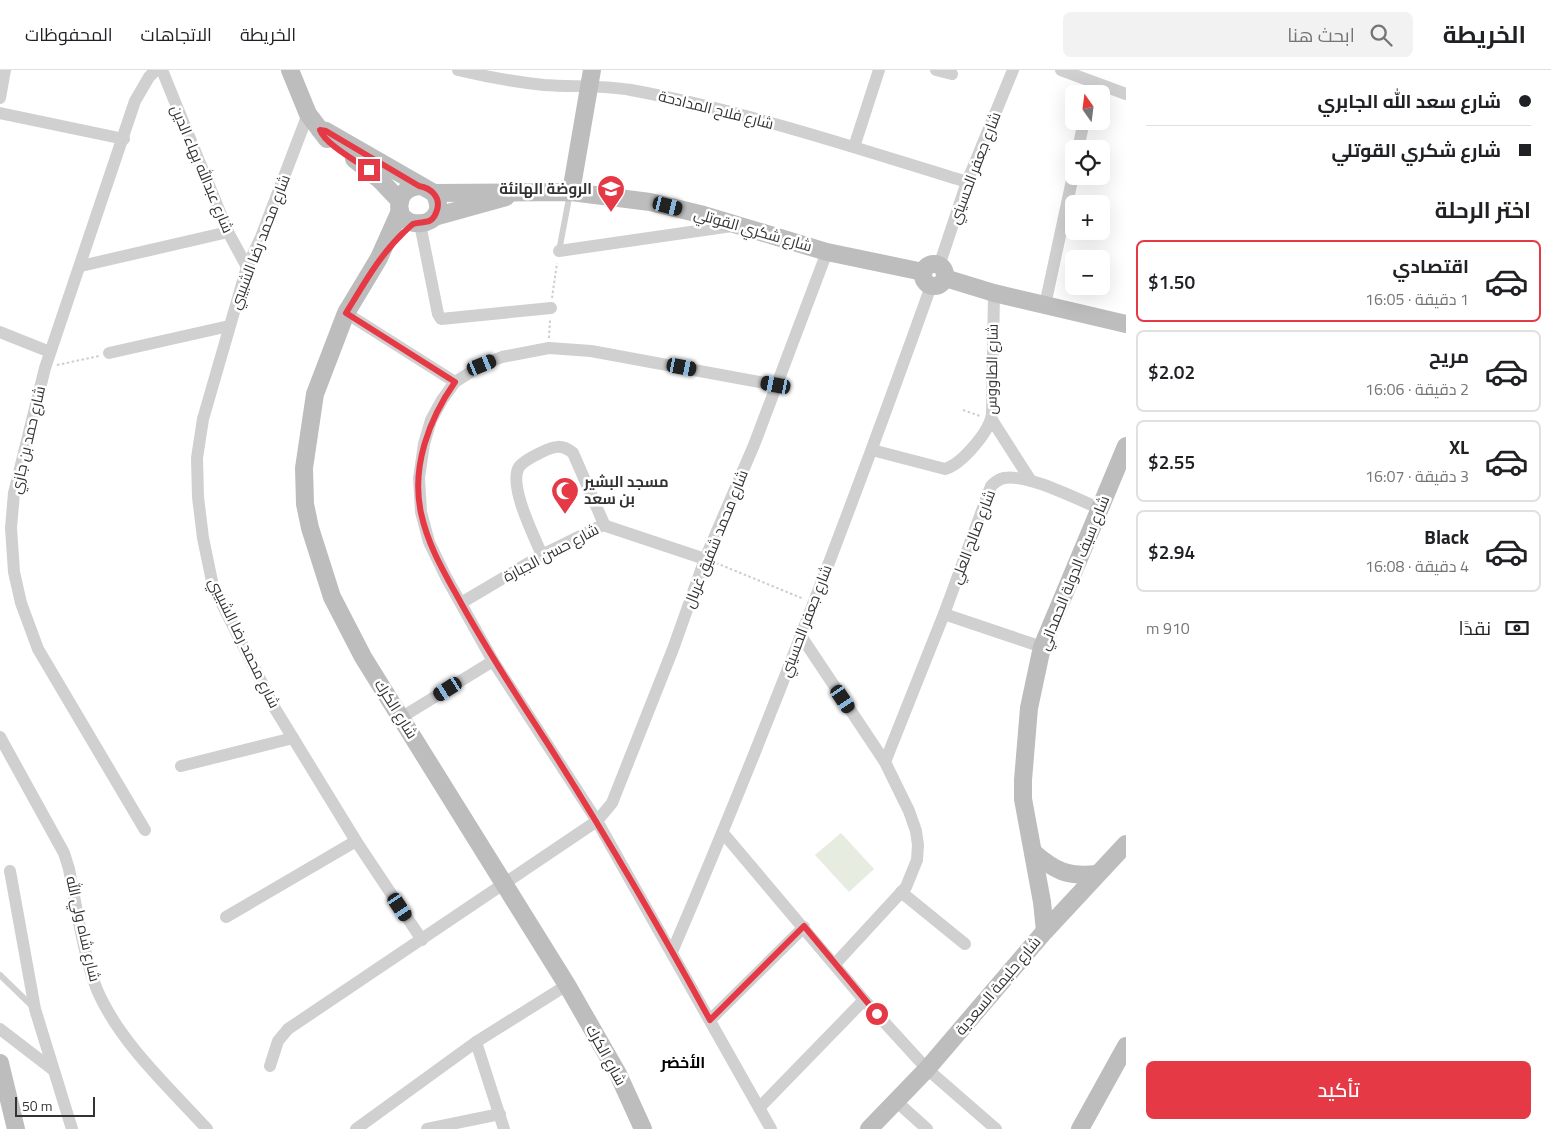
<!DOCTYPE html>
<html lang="ar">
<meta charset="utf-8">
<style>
:root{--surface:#fff;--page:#f2f2f2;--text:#202124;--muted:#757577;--line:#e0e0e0;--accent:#e63946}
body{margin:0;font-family:"Titillium Web",Cairo,sans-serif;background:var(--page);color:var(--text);direction:rtl;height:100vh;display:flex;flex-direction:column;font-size:19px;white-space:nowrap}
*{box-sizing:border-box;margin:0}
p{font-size:16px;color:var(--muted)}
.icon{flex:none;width:28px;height:28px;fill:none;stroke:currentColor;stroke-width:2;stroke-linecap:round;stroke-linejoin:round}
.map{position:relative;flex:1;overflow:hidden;direction:ltr}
.panel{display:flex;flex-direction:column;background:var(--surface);width:425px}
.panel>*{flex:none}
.hud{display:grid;align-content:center;height:110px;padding:0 20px;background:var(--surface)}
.needle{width:32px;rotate:346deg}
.controls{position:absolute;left:1065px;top:15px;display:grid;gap:10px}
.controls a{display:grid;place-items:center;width:45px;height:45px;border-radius:8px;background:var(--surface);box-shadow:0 5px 20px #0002;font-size:25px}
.scale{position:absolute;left:15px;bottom:12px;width:80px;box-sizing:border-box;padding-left:5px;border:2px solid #333;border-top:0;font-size:14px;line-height:18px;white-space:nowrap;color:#333;-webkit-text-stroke:4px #fff;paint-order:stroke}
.end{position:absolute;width:22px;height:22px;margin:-11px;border:6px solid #e63946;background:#fff;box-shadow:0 0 0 2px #fff}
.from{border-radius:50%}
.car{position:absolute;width:15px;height:30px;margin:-15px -8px;border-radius:6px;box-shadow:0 0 4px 1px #0007;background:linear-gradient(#222 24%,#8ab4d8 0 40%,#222 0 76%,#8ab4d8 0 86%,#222 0)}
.hud b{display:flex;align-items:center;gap:18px;height:48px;font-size:19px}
.hud b+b{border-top:1px solid var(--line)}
.hud i{width:12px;height:12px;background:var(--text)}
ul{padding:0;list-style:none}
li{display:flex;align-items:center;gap:15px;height:82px;margin:0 10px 8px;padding:0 10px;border:2px solid var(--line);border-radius:8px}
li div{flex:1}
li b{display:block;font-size:19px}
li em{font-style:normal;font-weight:600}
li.current{border-color:var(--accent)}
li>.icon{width:45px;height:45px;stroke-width:1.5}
h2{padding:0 20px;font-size:22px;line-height:60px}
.pay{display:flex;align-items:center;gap:12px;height:55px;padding:0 20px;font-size:19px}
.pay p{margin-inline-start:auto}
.cta{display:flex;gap:10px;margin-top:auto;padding:10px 20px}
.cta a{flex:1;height:58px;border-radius:8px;background:var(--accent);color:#fff;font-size:20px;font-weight:600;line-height:58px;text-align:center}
header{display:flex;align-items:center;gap:30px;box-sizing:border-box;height:70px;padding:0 25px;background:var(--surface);border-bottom:1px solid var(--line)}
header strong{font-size:24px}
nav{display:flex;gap:28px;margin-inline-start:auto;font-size:18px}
.search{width:350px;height:45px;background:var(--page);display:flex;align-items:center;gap:12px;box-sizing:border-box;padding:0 18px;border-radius:8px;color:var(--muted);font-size:19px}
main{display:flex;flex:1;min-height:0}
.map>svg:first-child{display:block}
.green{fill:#e6ecdf}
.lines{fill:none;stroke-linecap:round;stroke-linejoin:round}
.path{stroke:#cdcdcd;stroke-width:2;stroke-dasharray:2.5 2.5;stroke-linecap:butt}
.lane{stroke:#d0d0d0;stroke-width:6}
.street{stroke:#d0d0d0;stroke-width:12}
.secondary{stroke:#bdbdbd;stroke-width:18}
.route{stroke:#e63946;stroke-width:6}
.labels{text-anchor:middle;stroke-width:5;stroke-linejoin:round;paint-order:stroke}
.street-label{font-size:15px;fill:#333;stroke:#fff}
.poi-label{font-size:15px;font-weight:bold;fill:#333;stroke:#fff;text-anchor:end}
.neighbourhood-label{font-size:16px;font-weight:bold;fill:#000;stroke:#fff}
</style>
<header>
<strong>الخريطة</strong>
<div class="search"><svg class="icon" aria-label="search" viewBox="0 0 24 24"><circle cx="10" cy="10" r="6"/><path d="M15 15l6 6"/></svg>ابحث هنا</div>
<nav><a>الخريطة</a><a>الاتجاهات</a><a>المحفوظات</a></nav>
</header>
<main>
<section class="panel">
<div class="hud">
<b><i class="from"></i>شارع سعد الله الجابري</b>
<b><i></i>شارع شكري القوتلي</b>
</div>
<h2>اختر الرحلة</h2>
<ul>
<li class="current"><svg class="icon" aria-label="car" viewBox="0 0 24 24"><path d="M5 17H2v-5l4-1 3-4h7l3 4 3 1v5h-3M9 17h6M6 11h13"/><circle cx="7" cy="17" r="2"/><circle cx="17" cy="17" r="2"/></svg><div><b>اقتصادي</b><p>1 دقيقة · 16:05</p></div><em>$1.50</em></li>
<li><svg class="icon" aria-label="car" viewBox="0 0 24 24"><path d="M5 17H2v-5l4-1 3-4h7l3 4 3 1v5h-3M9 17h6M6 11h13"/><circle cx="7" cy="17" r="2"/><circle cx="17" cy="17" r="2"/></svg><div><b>مريح</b><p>2 دقيقة · 16:06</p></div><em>$2.02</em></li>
<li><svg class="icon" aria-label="car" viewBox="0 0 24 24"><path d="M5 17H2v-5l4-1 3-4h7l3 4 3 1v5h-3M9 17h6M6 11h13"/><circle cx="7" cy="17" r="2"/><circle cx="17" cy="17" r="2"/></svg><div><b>XL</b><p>3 دقيقة · 16:07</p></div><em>$2.55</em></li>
<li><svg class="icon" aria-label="car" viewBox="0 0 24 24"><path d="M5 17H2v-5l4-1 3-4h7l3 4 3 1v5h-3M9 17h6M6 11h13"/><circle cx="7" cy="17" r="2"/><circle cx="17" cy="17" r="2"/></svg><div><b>Black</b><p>4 دقيقة · 16:08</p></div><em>$2.94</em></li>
</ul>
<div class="pay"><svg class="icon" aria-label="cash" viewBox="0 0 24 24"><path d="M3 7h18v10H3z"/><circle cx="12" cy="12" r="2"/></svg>نقدًا<p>910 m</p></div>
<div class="cta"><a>تأكيد</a></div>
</section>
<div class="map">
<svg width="1126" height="1059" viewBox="0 0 1126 1059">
<rect width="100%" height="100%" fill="#fff"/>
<path class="green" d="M841 763 874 799 849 822 815 785Z"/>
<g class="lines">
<g class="path">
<path d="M552 228 557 193"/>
<path d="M549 268 550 250"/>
<path d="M57 295 99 286"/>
<path d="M963 340 980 346"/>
<path d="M716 493 804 529"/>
</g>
<g class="lane">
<path d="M559 181 570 123"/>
<path d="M0 905 32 936"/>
</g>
<g class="street">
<path d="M162 0 228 162 247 197"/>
<path d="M458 0C487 7 515 12 544 15 573 17 602 15 631 20 745 41 856 78 967 112"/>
<path d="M936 0 952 4"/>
<path d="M1061 0 1126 24"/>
<path d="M0 28 5 0"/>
<path d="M0 43 124 69"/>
<path d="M308 44 261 167 247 197 203 349 197 388 198 427 203 468 213 516 274 637 356 771 422 870"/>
<path d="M854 77 879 0"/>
<path d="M1078 79 1084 51"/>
<path d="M420 154 438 244 441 249 551 238"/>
<path d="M559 181 732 156"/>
<path d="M81 196 228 162"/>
<path d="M939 196 967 112 1013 0"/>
<path d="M1045 235 1074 101"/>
<path d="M346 243 455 312"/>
<path d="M0 262 50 282"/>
<path d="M109 283 229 256"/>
<path d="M992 350 1031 411"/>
<path d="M872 380 945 399C962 394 990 361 992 344L994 223"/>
<path d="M542 485C534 466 508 415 519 397 524 390 534 386 542 382 554 376 562 374 573 383L604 454"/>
<path d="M461 533 542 485 603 455 705 489"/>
<path d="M944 544 1042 577"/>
<path d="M801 566 885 692 909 741 916 761 918 775 917 790 906 817 835 894"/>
<path d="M402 647 493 591"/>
<path d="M0 667 64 783 69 799C76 834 84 890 98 922 121 974 169 1017 207 1059"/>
<path d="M885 692 944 544 991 416C995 412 999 409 1004 408 1030 404 1076 429 1101 439"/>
<path d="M181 696 293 668"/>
<path d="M145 760 38 579 21 533 14 502 11 458 14 423 45 298 135 31 149 7 156 0"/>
<path d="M723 763 864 930 927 999 996 1059"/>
<path d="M10 801 35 939 72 1059"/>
<path d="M901 822 965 874"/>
<path d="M226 847 356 771"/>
<path d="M672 882C766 663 851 440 931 216"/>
<path d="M710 950 804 857"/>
<path d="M0 959 52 999"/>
<path d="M270 996 278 971 288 959 597 751 612 733 673 579 705 489 754 375 827 182"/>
<path d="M897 1032 927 1059"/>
<path d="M759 1038 864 930"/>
<path d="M356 1059 476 972"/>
<path d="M427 1059 500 1044"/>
<path d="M504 1059 476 972 567 915"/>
<path d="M771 1059 597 751 493 591 446 507 429 472 421 442 419 408 424 374 431 350 442 330 455 312 482 295 502 287 549 278 591 281 776 315"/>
</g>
<g class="secondary">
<path d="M290 0 308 44 327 69"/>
<path d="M320 60 326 61 434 123C455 161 388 164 401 128 404 120 411 117 419 116"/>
<path d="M354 89 380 110 400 131"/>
<path d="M571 122 592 0"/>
<path d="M434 123 571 122 650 132 704 145 827 182 923 202"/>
<path d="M400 141 379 188 346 243 315 324 304 398 305 434 310 458 332 527 363 587 567 915 618 1004 643 1059"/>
<path d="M434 147 506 127"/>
<circle cx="934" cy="205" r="11"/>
<path d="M945 208 994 223 1126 254"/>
<path d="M1033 782C1055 801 1067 807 1097 804"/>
<path d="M1045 861 1042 832 1023 729V710L1029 638 1042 577 1126 376"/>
<path d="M0 993 16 1059"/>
<path d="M869 1059 927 999 1045 861 1126 774"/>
<path d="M1080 1059 1126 976"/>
</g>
</g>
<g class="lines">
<path class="route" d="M369 100C356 91 325 74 320 60L326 61 419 116C431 118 441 127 437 140 432 157 422 150 413 154 410 156 407 160 404 162 379 186 364 214 346 243L455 312C429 349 411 397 421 443 428 476 445 504 461 533 487 580 516 625 546 671 604 762 658 855 710 950L804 856 877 944"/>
</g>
<defs>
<symbol id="school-pin" viewBox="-11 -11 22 30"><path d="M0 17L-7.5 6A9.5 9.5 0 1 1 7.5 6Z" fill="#e63946" stroke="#fff"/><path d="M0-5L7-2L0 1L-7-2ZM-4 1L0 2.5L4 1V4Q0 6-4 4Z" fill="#fff"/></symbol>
<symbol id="mosque-pin" viewBox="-11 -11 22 30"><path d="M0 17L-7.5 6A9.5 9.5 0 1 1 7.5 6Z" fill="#e63946" stroke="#fff"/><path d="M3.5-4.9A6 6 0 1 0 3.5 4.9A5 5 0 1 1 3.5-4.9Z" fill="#fff"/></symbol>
</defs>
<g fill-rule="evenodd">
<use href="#school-pin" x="595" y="103" width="32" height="43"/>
<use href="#mosque-pin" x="549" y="405" width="32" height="43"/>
</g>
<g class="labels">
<g class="street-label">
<text transform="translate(716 40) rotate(14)" y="5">شارع فلاح المدادحة</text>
<text transform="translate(975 98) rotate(-69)" y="5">شارع جعفر الحسيني</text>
<text transform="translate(202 99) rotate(67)" y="5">شارع عبدالله بهاء الدين</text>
<text transform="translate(753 160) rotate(16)" y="5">شارع شكري القوتلي</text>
<text transform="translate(260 172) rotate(-69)" y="5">شارع محمد رضا الشبيبي</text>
<text transform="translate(992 299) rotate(-89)" y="5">شارع الطاووس</text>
<text transform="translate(28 370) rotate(-77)" y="5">شارع حمد بن جازي</text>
<text transform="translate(973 467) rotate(-69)" y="5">شارع صالح العلي</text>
<text transform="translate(716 469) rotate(-68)" y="5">شارع محمد شفيق غربال</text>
<text transform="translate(551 483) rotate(-28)" y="5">شارع حسن الجبارة</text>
<text transform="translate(1074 503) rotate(-68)" y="5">شارع سيف الدولة الحمداني</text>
<text transform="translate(806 551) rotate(-69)" y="5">شارع جعفر الحسيني</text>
<text transform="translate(244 573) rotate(64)" y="5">شارع محمد رضا الشبيبي</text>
<text transform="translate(396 639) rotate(58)" y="5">شارع الكرك</text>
<text transform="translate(83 859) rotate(77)" y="5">شارع شاه ولي الله</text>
<text transform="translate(998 916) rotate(-50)" y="5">شارع حليمة السعدية</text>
<text transform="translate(606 985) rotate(61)" y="5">شارع الكرك</text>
</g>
<g class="poi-label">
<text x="592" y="124">الروضة الهانئة</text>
<text x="584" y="417" text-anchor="start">مسجد البشير<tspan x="584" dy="17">بن سعد</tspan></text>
</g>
<g class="neighbourhood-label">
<text x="683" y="998">الأخضر</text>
</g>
</g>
</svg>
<div class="controls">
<a><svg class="needle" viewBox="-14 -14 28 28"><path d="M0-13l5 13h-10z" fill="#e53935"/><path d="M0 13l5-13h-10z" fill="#757577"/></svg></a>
<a><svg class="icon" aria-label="locate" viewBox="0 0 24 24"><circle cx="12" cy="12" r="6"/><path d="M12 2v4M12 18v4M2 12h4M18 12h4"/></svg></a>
<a>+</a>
<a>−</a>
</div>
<div class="scale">50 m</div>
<i class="end from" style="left:877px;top:944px"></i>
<i class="end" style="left:369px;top:100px"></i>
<i class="car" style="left:668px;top:136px;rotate:104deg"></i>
<i class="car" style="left:482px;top:295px;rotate:68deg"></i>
<i class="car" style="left:682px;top:297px;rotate:101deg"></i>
<i class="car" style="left:776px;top:315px;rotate:281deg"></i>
<i class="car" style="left:448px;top:619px;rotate:238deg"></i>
<i class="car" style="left:843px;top:629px;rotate:146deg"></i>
<i class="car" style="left:400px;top:837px;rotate:146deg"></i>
</div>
</main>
